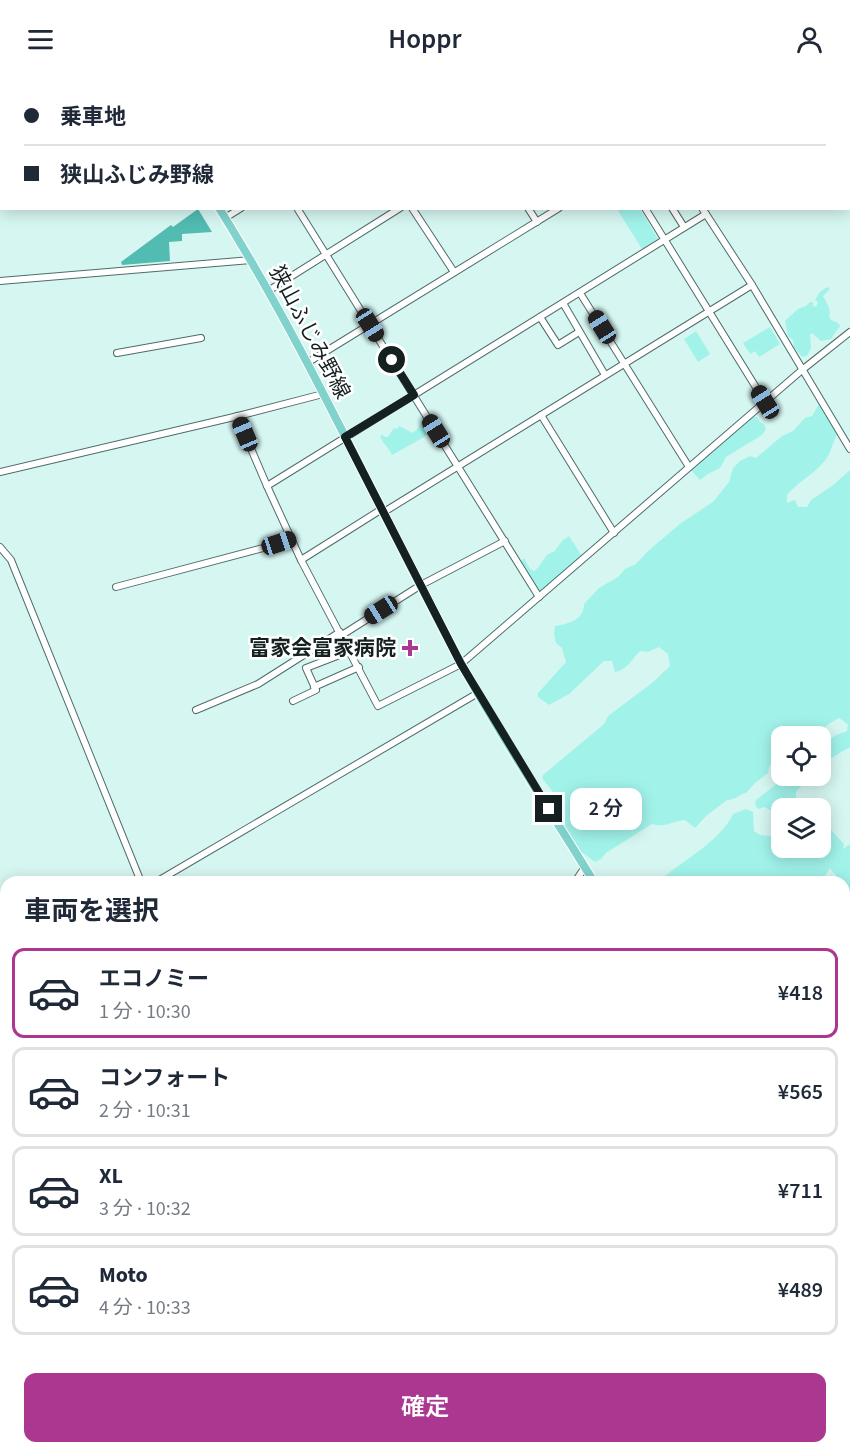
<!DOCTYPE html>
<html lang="ja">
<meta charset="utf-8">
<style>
:root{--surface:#fff;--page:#f6f6f7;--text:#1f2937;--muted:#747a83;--line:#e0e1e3;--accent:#ab3791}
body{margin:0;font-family:"Source Sans 3","Noto Sans JP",sans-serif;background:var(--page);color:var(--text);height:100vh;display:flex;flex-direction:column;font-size:22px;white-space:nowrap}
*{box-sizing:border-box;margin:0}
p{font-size:20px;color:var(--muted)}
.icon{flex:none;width:33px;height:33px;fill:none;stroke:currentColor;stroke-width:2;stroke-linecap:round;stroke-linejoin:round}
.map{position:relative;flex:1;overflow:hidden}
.details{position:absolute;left:0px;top:798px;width:850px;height:578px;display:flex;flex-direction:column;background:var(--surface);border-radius:18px 18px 0 0;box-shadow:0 3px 15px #0003}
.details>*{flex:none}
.banner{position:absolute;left:0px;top:0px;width:850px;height:132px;box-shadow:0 3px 15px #0003;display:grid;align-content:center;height:132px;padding:0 24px;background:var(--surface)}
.buttons{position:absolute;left:771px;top:648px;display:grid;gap:12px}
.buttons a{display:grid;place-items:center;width:60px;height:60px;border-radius:12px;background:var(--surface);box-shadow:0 3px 15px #0003;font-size:30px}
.end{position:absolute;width:27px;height:27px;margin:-14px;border:8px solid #152120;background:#fff;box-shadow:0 0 0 3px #fff}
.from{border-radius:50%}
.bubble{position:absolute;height:42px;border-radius:12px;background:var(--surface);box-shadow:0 3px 15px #0003;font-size:20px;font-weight:600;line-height:42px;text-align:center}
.car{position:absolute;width:18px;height:36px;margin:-18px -9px;border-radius:8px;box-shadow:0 0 4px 2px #0007;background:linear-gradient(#222 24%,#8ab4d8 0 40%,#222 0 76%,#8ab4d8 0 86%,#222 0)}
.banner b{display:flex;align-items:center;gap:21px;height:57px;font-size:22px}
.banner b+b{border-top:2px solid var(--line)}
.banner i{width:15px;height:15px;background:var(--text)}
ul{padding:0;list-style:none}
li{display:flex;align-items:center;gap:18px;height:90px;margin:0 12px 9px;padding:0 12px;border:3px solid var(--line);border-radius:12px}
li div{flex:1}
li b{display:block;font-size:22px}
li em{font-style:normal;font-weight:600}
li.current{border-color:var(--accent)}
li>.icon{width:54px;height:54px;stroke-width:1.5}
h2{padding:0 24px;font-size:27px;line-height:72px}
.action{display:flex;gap:12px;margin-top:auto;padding:12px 24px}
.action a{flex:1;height:69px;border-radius:12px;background:var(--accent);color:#fff;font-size:24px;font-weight:600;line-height:69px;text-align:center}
header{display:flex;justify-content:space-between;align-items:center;height:78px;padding:0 24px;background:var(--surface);font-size:27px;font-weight:600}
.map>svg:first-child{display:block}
.green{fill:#a1f3ea}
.water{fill:#52bbb2}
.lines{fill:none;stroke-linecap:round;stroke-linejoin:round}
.minor-casing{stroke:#506c69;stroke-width:8}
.major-casing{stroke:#fff;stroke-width:10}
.minor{stroke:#fff;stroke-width:6}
.major{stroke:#81d2cc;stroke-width:8}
.route{stroke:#152120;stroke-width:8}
.poi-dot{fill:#ab3791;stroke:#fff;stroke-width:2}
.labels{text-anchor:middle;stroke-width:5;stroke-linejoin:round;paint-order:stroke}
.street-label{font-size:21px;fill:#152120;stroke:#fff}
.poi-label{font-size:21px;font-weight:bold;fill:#152120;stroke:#fff;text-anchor:end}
</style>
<header><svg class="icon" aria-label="menu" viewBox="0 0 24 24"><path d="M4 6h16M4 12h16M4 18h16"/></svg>Hoppr<svg class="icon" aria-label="person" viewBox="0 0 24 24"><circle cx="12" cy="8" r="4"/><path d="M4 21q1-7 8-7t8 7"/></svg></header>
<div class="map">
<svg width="850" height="1375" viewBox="0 0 850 1375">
<rect width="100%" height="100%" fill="#d6f6f2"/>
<g class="green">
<path d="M617 131H640L658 161 642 171Z"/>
<path d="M827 209 830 211 823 218C826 224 832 232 829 238L831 242 838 245 840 248 831 261 821 263 812 255 810 257 811 270 807 278 802 279 794 269 793 262 788 258 785 243 798 231 806 228 810 224H813V228L816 229 818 224 815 222 820 214Z"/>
<path d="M770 249 780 266 759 279 755 273 750 276 743 265Z"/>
<path d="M696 253 710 276 698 284 684 261Z"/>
<path d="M820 324 838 355C832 365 831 377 823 385 812 397 797 405 787 417V425L795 422 798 429H807L811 422 832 408 850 392V669L821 686V667L836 657 847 653 848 646 839 640C831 644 821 651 814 658H782L781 685 769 688 768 695 755 705 746 715C739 716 736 722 727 722L706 738 695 750 685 742C671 743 667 750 652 746L606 775 601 781 595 784 579 772 564 749 552 728 553 714 542 700 543 697 604 646 608 638 652 605 670 588 668 576 659 569 648 574 640 573C633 580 626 593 615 594L612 583H604L569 616 549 627 538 619V615L566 584 562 570 556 565 554 556 555 548C568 546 584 542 584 526L599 510 618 499 625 491 636 486 648 473 681 445 713 424 729 404 733 390 740 383 750 378 756 380 782 358 793 353 805 340 812 338Z"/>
<path d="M424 337 433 352V354L392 377C390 371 381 363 380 358L383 357 385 359H388L394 350 397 351 399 348 413 355 419 349Z"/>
<path d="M751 338 757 339 760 344 764 346 766 351 762 357 726 379 720 390 708 396 700 402 690 391 701 384 710 373H714C720 363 734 351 745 347V344Z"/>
<path d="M569 458 582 478 541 514 536 510 529 501 530 498 520 484 524 480 530 491 534 493C543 488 543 475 554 474L562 463Z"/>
<path d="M787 698H810L796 714V721L799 726 803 725 806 730H782L781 746 776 743 774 734 764 729 758 731 755 727 756 722Z"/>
<path d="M746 731 753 734 754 753 760 757 775 758 786 776 791 774 793 770H820L821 741 844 766 843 771 850 766V877L845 880 844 804H831L833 800 837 799 830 790 825 798 826 804H658C680 784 721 763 733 736Z"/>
<path d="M73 1370H131L115 1375H72Z"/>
</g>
<path class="water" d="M198 131 212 154 182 156V163L169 164 170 183 122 187 121 184 171 147 173 149Z"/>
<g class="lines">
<defs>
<g id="minor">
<path d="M217 0 218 2"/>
<path d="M333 0V2"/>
<path d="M356 0 357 2"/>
<path d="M564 0 565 2"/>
<path d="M619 0 620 2"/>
<path d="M295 2 297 0"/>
<path d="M452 2 454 0"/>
<path d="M297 130 539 519"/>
<path d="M412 130 454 194"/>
<path d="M528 130 537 144"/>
<path d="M645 130 765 324"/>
<path d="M672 130 684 149"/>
<path d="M702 130 752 207 850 371"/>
<path d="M706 136 267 408 301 482 378 628 461 586 802 292 850 254"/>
<path d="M225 140 241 130"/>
<path d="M0 203 251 182"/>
<path d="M268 213 400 130"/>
<path d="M580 215 689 389"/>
<path d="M563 225 605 297"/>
<path d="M540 239 558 267 579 254"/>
<path d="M117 275 201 260"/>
<path d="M307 285 559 130"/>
<path d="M541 337 614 455"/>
<path d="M237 338 267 408"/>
<path d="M0 394 234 339 323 316"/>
<path d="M384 434 752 207"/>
<path d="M0 469 11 482 141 804"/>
<path d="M301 482 382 431"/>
<path d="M116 509 267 469 291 461"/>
<path d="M342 557 421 507 505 463"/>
<path d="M314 609 359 589"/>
<path d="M293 623 316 612 306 590 350 573"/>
<path d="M196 632 258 606 340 554"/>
<path d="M156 804 478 615"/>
<path d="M575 804 585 789"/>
<path d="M0 857 6 854"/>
<path d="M0 1186 6 1197"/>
<path d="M844 1244 850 1240"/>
<path d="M636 1370 639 1375"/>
<path d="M725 1370 729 1375"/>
<path d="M68 1375V1370"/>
</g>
<g id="major">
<path d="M141 0 142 2"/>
<path d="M219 130C311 277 380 435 462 587 502 661 550 732 594 804"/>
<path d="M844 1203 850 1211"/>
<path d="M0 1249H6"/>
<path d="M844 1339H850"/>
</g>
</defs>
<use href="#minor" class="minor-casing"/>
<use href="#major" class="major-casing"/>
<use href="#minor" class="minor"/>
<use href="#major" class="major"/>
</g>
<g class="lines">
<path class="route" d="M392 282 414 317 345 359 461 586 549 731"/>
</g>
<path class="poi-dot" d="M407 561h6v6h6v6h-6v6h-6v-6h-6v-6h6z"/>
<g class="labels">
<g class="street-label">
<text transform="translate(310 254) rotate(62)" y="7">狭山ふじみ野線</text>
</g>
<g class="poi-label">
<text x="396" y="577">富家会富家病院</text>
</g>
</g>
</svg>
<div class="buttons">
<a><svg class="icon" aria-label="locate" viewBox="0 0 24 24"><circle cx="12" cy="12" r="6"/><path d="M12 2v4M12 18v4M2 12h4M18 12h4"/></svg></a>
<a><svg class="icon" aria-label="layers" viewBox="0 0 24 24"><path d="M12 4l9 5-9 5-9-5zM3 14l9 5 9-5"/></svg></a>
</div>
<i class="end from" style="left:392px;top:282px"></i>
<i class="end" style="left:549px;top:731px"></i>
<div class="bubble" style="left:570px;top:710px;width:72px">2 分</div>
<i class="car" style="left:370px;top:247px;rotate:148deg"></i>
<i class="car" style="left:602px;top:249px;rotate:328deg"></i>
<i class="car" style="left:765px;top:324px;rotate:328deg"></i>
<i class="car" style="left:436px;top:353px;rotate:328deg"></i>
<i class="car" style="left:245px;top:356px;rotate:337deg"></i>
<i class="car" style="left:279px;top:465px;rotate:72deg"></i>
<i class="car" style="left:381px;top:532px;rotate:238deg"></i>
<div class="banner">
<b><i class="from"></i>乗車地</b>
<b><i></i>狭山ふじみ野線</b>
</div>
<section class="details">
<h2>車両を選択</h2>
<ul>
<li class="current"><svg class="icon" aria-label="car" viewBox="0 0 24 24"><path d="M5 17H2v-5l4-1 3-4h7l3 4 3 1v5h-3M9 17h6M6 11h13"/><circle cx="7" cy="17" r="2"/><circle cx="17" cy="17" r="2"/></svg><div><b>エコノミー</b><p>1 分 · 10:30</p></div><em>¥418</em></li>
<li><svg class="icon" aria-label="car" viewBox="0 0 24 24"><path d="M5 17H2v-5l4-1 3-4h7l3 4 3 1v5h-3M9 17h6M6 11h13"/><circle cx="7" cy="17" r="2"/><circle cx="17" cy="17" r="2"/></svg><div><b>コンフォート</b><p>2 分 · 10:31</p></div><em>¥565</em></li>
<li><svg class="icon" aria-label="car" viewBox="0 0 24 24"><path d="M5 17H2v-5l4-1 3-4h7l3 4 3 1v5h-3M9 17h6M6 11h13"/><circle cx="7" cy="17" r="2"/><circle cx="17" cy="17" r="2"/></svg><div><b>XL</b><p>3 分 · 10:32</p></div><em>¥711</em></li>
<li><svg class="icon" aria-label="car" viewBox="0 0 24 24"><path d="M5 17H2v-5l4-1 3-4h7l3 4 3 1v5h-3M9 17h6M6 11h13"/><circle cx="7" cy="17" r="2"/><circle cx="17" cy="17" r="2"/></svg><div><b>Moto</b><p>4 分 · 10:33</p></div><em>¥489</em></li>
</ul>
<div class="action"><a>確定</a></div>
</section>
</div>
